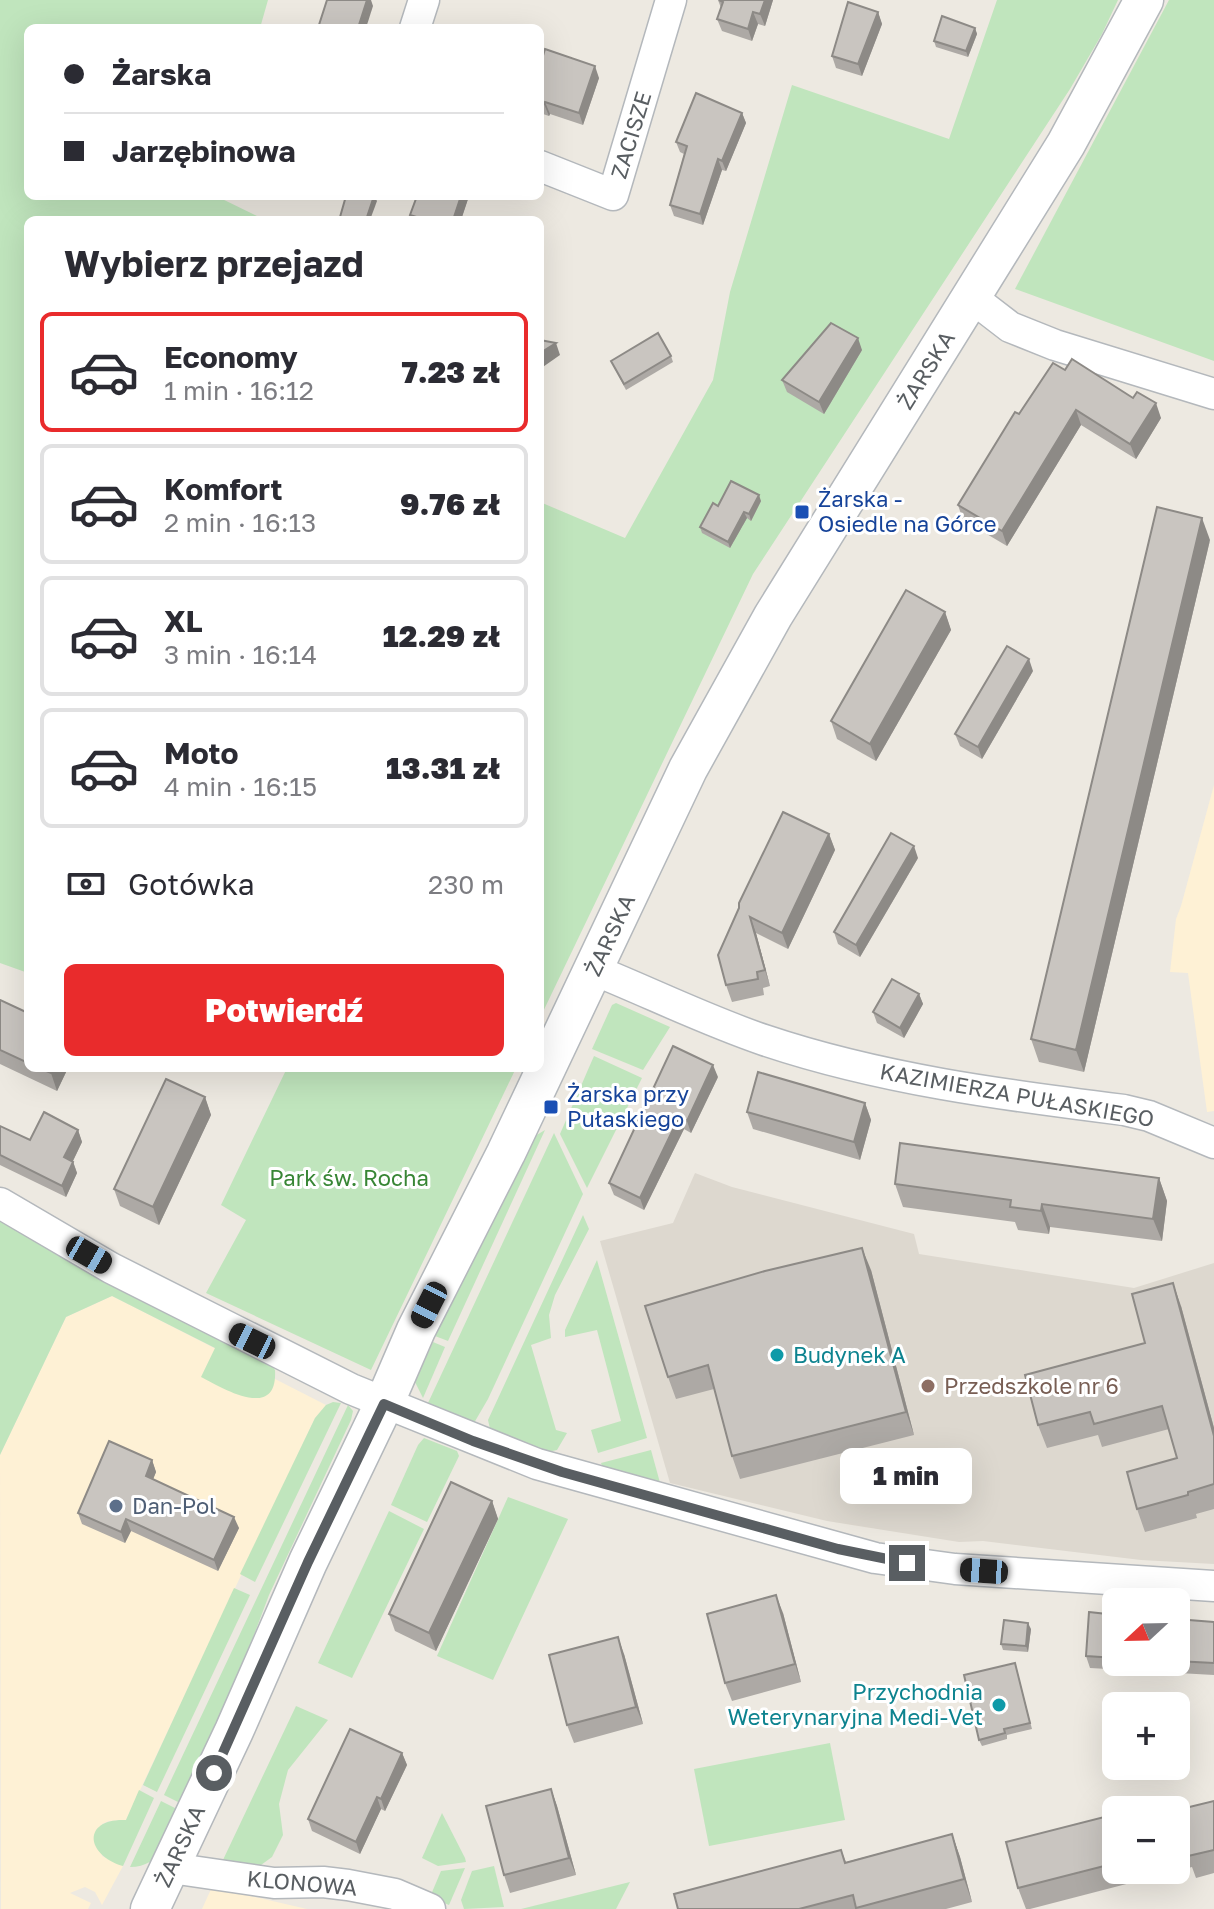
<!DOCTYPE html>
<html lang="pl">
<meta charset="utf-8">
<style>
:root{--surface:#fff;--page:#f7f7f7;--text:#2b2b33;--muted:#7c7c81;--line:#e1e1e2;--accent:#e92b2c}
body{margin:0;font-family:"Golos Text",sans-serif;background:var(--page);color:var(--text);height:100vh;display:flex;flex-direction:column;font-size:30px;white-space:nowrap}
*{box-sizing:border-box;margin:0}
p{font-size:26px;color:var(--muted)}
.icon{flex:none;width:44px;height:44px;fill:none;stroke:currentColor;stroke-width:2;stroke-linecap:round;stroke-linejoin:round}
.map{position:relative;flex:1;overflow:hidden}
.drawer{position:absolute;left:24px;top:216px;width:520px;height:856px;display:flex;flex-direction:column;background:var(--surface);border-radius:12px;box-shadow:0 8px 32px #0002}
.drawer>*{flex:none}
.hud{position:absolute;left:24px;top:24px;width:520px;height:176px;border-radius:12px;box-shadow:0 8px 32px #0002;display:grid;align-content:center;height:176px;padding:0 40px;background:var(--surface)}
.needle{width:52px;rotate:248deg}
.buttons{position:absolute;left:1102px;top:1588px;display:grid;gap:16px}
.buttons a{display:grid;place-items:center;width:88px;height:88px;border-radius:12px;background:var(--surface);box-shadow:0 8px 32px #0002;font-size:40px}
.end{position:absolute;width:36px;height:36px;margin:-18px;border:10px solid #595e62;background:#fff;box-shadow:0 0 0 4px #fff}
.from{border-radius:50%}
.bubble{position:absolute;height:56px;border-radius:12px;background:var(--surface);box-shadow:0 8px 32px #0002;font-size:26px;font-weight:800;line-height:56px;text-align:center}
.car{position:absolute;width:24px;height:48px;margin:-24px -12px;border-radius:10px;box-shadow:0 0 6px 2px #0007;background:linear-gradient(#222 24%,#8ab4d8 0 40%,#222 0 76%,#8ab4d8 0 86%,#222 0)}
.hud b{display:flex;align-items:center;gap:28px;height:76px;font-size:30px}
.hud b+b{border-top:2px solid var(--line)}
.hud i{width:20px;height:20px;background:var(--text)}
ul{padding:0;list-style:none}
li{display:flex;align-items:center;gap:24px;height:120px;margin:0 16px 12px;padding:0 24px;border:4px solid var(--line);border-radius:12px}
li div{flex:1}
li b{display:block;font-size:30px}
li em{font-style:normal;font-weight:800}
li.active{border-color:var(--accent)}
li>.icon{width:72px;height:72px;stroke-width:1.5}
h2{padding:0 40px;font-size:36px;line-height:96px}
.pay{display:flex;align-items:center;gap:20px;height:88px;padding:0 40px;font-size:30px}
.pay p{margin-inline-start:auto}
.primary-button{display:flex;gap:16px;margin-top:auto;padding:16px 40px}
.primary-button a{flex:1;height:92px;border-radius:12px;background:var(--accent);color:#fff;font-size:32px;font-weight:800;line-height:92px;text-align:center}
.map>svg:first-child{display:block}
.commercial{fill:#fef1d5}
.education{fill:#ddd8cf}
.green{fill:#c0e5bd}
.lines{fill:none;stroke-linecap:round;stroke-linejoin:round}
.minor-casing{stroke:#b4b8bc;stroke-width:33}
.tertiary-casing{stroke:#b4b8bc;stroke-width:41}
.minor{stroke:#fff;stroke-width:30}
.tertiary{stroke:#fff;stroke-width:38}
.wall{fill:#ada9a5}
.shaded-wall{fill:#8d8a86}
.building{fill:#c9c5c0;stroke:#8d8a86;stroke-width:2}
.route{stroke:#595e62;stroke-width:10}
.transit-dot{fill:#1a4fb4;stroke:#fff;stroke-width:3}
.culture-dot{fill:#0f9aa8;stroke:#fff;stroke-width:3}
.education-dot{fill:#8d6e63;stroke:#fff;stroke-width:3}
.service-dot{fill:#5c6f8a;stroke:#fff;stroke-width:3}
.labels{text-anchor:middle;stroke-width:6;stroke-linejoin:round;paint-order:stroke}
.street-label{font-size:22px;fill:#595e62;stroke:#fff}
.transit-label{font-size:22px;fill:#164399;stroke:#fff;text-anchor:start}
.park-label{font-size:22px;fill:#388635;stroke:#fff}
.culture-label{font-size:22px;fill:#0d838f;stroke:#fff;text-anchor:start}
.education-label{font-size:22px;fill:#785e54;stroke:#fff;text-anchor:start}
.service-label{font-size:22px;fill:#4e5e75;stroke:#fff;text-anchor:start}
</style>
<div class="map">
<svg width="1214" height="1909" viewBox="0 0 1214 1909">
<rect width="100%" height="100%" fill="#ede9e1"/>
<g class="commercial">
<path d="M1214 785V1111L1207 1112 1188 973 1170 972 1176 919 1181 906Z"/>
<path d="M112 1296 326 1405 315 1418 126 1820 109 1821 102 1824V1856L123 1866 102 1905 95 1892 85 1887 70 1893 91 1903 88 1909H1L0 1455 66 1317Z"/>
<path d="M212 1887 307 1909H202Z"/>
</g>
<path class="education" d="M695 1173 732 1187 914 1234 919 1254 1134 1288 1214 1263V1564L1141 1560 983 1541 959 1542 827 1521 670 1483 600 1241 673 1223Z"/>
<g class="green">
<path d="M0 0H268L260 28H28V196H216L265 220H28V973L0 963Z"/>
<path d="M997 0H1118L1102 34 1070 89 753 574 540 1018V502L625 538 713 380 730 292 792 85 949 139Z"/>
<path d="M1169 0H1214V361L1015 289Z"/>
<path d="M616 1003 670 1027 643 1070 592 1049 612 1005Z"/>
<path d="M594 1056 642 1078 587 1188 560 1134Z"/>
<path d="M287 1068H516L371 1370 206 1293 246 1220 221 1205Z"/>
<path d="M545 1130 448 1341 435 1336 530 1139Z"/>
<path d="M554 1133 583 1194 488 1399 474 1423 428 1403Z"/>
<path d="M583 1215 589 1229 555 1295 549 1315 551 1338 531 1345 556 1430 567 1433 557 1450 548 1452 495 1433 490 1429 488 1420Z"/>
<path d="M0 1220 266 1358 275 1370C278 1422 222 1388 201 1377L215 1348 112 1296 66 1317 0 1455Z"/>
<path d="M597 1260 647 1438 598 1453 591 1430 621 1421 597 1330 565 1337V1330Z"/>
<path d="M433 1342 445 1347 423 1398 415 1382Z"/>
<path d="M333 1402 341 1403 255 1582 240 1574 315 1418 326 1405Z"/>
<path d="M348 1405 353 1411 351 1420 269 1595 211 1750 186 1806 164 1795Z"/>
<path d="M424 1438 457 1451 459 1456 427 1522 391 1505 418 1445Z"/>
<path d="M651 1450 662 1490 604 1471 601 1463Z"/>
<path d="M508 1497 568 1519 493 1680 437 1656Z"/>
<path d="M389 1511 424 1529 352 1678 318 1663Z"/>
<path d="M234 1588 250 1595 157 1792 143 1785Z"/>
<path d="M296 1706 328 1720 288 1770 279 1804 283 1835 272 1857 261 1865 222 1862Z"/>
<path d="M830 1743 845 1820 709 1846 694 1769Z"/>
<path d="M139 1790 154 1798 123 1866C84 1854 83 1818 126 1820Z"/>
<path d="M161 1801 183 1812C169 1837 162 1867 130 1867Z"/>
<path d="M442 1813 465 1858 466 1862 438 1866 422 1858Z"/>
<path d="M494 1866 504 1907 464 1909 461 1900 472 1871Z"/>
<path d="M465 1868 449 1905 430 1897 441 1871Z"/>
<path d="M630 1882 616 1909H521Z"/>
</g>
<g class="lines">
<defs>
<g id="minor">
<path d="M415 28 424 0"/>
<path d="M540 166 613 195 671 0"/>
<path d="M971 297 1010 327 1055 345 1214 394"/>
<path d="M594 970C651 993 705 1020 764 1040 880 1079 1003 1095 1124 1110L1149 1116 1214 1143"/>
<path d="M0 1203 111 1268 351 1389 537 1464 875 1558 955 1569 1214 1586"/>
<path d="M171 1868 274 1883 323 1882 348 1885 395 1894 430 1909"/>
</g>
<path id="tertiary" d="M150 1909 234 1731 308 1562 384 1404 416 1330 506 1153 688 769 773 616 1066 144 1144 0"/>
</defs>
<use href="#minor" class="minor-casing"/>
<use href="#tertiary" class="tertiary-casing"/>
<use href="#minor" class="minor"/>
<use href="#tertiary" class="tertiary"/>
</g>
<g class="wall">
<path d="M718 0H773L765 26 758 24 752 41 722 31 717 19 721 8Z"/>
<path d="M878 12 882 24 862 76 836 68 832 56Z"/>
<path d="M975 28 977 34 968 57 936 47 934 41Z"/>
<path d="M540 58 599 78 583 125 550 114 549 116 540 113Z"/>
<path d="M742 113 746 123 726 171 722 170 703 225 674 216 670 205 684 154 680 152 676 142Z"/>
<path d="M469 196 461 220H412L410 215Z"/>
<path d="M862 350 824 414 787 392 782 380Z"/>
<path d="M671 356 673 362 626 390 611 361Z"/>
<path d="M1065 370 1161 418 1136 459 1081 425 1007 546 963 520 958 505 1019 414Z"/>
<path d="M761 501 751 521 747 518 730 548 702 533 700 527 718 506Z"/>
<path d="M1210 540 1084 1072 1039 1062 1031 1039Z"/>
<path d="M945 612 951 630 876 761 837 739 831 721Z"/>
<path d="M1033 671 982 759 960 746 955 734Z"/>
<path d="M829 834 835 850 788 949 756 933 770 986 763 988 764 995 732 1002 726 985 739 908Z"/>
<path d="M918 858 860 957 838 944 834 932Z"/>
<path d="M919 994 923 1004 904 1038 877 1023 873 1012Z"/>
<path d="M0 1000 28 1013V1068H68L57 1091 0 1064Z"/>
<path d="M718 1077 691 1133 684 1129 644 1210 614 1195 609 1183Z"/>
<path d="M205 1097 211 1115 159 1225 120 1206 114 1189Z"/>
<path d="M865 1103 871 1120 860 1160 753 1129 747 1112Z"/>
<path d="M0 1126 30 1140 78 1130 82 1142 73 1161 77 1173 66 1197 0 1165Z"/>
<path d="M1159 1178 1167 1201 1162 1241 1050 1227 1049 1234 1018 1230 1015 1222 903 1207 895 1184Z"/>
<path d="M871 1270 914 1435 740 1479 732 1456 714 1389 676 1399 668 1377Z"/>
<path d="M1181 1306 1214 1428V1509L1196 1514 1197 1518 1145 1532 1137 1509 1177 1458 1169 1429 1102 1447 1098 1435 1047 1448 1038 1425 1145 1343Z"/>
<path d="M152 1460 156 1472 153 1479 239 1528 218 1571 131 1531 125 1543 82 1524 78 1513Z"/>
<path d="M492 1501 498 1519 436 1651 395 1631 389 1614Z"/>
<path d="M783 1613 801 1682 732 1701 725 1683Z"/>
<path d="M1116 1615V1662H1176V1619L1214 1622V1675L1090 1668 1086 1656Z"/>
<path d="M1031 1629 1028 1652 1003 1650 1001 1644Z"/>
<path d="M624 1654 643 1724 574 1743 567 1725Z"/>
<path d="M1015 1663 1032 1729 1007 1735V1739L982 1746 979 1740Z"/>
<path d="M402 1753 407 1765 385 1811 381 1809 360 1854 312 1831 308 1819Z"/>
<path d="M551 1789 557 1806 576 1875 510 1893 504 1875Z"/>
<path d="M1214 1801V1873L1196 1878 1192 1867 1030 1909H1026L1018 1888 1116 1814V1870H1176V1810Z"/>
<path d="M952 1834 960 1857 972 1902 946 1909H678L841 1850 846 1862Z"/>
</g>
<g class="shaded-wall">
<path d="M367 0H371L373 6 366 28H358Z"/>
<path d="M765 0H773L765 26 760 14Z"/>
<path d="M753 12 758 24 752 41 748 29Z"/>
<path d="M878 12 882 24 862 76 858 64Z"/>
<path d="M975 28 977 34 968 57 966 51Z"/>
<path d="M595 66 599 78 583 125 579 113Z"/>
<path d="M545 102 550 114 549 116 544 104Z"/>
<path d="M742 113 746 123 726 171 722 161Z"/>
<path d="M718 159 722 170 703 225 700 214Z"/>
<path d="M374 196 377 201 370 220H366Z"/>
<path d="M461 196H469L461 220H453Z"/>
<path d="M858 338 862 350 824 414 819 402Z"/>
<path d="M556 343 560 355 540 369V353Z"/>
<path d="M1156 403 1161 418 1136 459 1130 444Z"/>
<path d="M1076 410 1081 425 1007 546 1002 531Z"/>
<path d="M759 495 761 501 751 521 749 514Z"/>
<path d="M744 512 747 518 730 548 728 542Z"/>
<path d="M1202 518 1210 540 1084 1072 1076 1050Z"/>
<path d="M945 612 951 630 876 761 870 744Z"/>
<path d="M1029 659 1033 671 982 759 978 747Z"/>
<path d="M829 834 835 850 788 949 782 933Z"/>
<path d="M914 846 918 858 860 957 856 945Z"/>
<path d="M750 917 756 933 770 986 765 970Z"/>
<path d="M919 994 923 1004 904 1038 900 1028Z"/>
<path d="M713 1065 718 1077 691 1133 687 1121Z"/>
<path d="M53 1068H68L57 1091 51 1073Z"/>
<path d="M205 1097 211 1115 159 1225 153 1207Z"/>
<path d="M865 1103 871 1120 860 1160 854 1142Z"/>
<path d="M679 1117 684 1129 644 1210 640 1198Z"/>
<path d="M78 1130 82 1142 69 1169 64 1157Z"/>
<path d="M73 1162 77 1173 66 1197 62 1186Z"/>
<path d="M1159 1178 1167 1201 1162 1241 1153 1219Z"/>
<path d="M1042 1204 1050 1227 1049 1234 1041 1211Z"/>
<path d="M862 1248 871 1270 914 1435 906 1412Z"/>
<path d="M1173 1283 1181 1306 1214 1428V1436Z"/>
<path d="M152 1460 156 1472 150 1487 146 1476Z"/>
<path d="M492 1501 498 1519 436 1651 429 1633Z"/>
<path d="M234 1517 239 1528 218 1571 214 1560Z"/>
<path d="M126 1519 131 1531 125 1543 121 1532Z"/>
<path d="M776 1595 783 1613 801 1682 795 1664Z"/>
<path d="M1028 1623 1031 1629 1028 1652 1026 1646Z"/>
<path d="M618 1637 624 1654 643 1724 636 1707Z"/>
<path d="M402 1753 407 1765 385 1811 381 1799Z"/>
<path d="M551 1789 557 1806 576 1875 569 1858Z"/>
<path d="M377 1797 381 1809 360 1854 356 1842Z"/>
<path d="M952 1834 960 1857 972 1902 964 1879Z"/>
</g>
<g class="building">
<path d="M327 0H367L358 28H318Z"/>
<path d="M719 0H765L760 14 753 12 748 29 717 19 723 2Z"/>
<path d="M848 2 878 12 858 64 832 56Z"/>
<path d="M942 16 975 28 966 51 934 41Z"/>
<path d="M545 49 595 66 579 113 545 102 544 104 540 103V58L542 59Z"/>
<path d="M696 93 742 113 722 161 718 159 700 214 670 205 687 146 676 142Z"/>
<path d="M346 196H374L366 220H349L340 217Z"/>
<path d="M417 196H461L453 220H426L410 215Z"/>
<path d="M831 323 858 338 819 402 782 380Z"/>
<path d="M658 333 671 356 624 384 611 361Z"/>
<path d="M540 340 556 343 540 353Z"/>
<path d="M1072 359 1133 398 1137 392 1156 403 1130 444 1076 410 1002 531 958 505 1015 412 1019 414 1053 363 1065 370Z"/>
<path d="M731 481 759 495 749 514 744 512 728 542 700 527 713 503 718 506Z"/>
<path d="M1157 507 1202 518 1076 1050 1031 1039Z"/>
<path d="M906 590 945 612 870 744 831 721Z"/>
<path d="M1007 646 1029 659 978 747 955 734Z"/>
<path d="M783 812 829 834 782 933 750 917 765 970 757 972 758 979 726 985 718 955 739 908V903Z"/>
<path d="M891 833 914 846 856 945 834 932Z"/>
<path d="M892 979 919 994 900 1028 873 1012Z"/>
<path d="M0 1000 28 1013V1063L0 1050Z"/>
<path d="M673 1046 713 1065 687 1121 679 1117 640 1198 609 1183Z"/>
<path d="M39 1068H53L51 1073Z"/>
<path d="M758 1072 865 1103 854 1142 747 1112Z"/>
<path d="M166 1079 205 1097 153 1207 114 1189Z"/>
<path d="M44 1112 78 1130 64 1157 73 1162 62 1186 0 1155V1126L30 1140Z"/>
<path d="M900 1143 1159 1178 1153 1219 1042 1204 1041 1211 1010 1207 1011 1200 895 1184Z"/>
<path d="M862 1248 906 1412 732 1456 708 1365 668 1377 645 1306 765 1271Z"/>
<path d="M1173 1283 1214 1436V1484L1188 1492V1495L1137 1509 1127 1472 1177 1458 1162 1406 1094 1424 1090 1412 1038 1425 1025 1375 1145 1343 1132 1294Z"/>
<path d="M109 1441 152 1460 146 1476 234 1517 214 1560 126 1519 121 1532 78 1513Z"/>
<path d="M451 1482 492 1501 429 1633 389 1614Z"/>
<path d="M776 1595 795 1664 725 1683 707 1614Z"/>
<path d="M1089 1612 1116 1615V1658L1086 1656Z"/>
<path d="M1176 1619 1214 1622V1663L1176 1661Z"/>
<path d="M1004 1620 1028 1623 1026 1646 1001 1644Z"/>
<path d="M618 1637 636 1707 567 1725 549 1655Z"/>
<path d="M1015 1663 1030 1723 1004 1729 1005 1733 979 1740 964 1675Z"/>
<path d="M350 1729 402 1753 381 1799 377 1797 356 1842 308 1819Z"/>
<path d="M551 1789 569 1858 504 1875 486 1806Z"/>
<path d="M1174 1799 1177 1810 1214 1801V1850L1188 1856 1185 1845 1176 1847V1810H1131Z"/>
<path d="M1116 1814V1863L1018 1888 1006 1842Z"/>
<path d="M952 1834 964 1879 856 1908 853 1895 799 1909H678L674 1894 841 1850 845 1863Z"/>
</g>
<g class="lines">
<path class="route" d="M214 1773 308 1562 384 1404 473 1441 562 1472 838 1549 907 1563"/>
</g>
<g class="transit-dot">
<rect x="794" y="504" width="16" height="16" rx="4"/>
<rect x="543" y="1099" width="16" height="16" rx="4"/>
</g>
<g class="culture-dot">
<circle cx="777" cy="1355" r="8"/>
<circle cx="999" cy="1705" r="8"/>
</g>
<circle class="education-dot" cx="928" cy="1386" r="8"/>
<circle class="service-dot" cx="116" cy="1506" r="8"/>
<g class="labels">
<g class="street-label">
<text transform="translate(631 135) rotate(-73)" y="8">ZACISZE</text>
<text transform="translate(926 370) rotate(-58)" y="8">ŻARSKA</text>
<text transform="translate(610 935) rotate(-65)" y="8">ŻARSKA</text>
<text transform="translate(1017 1095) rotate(10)" y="8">KAZIMIERZA PUŁASKIEGO</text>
<text transform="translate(180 1846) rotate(-65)" y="8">ŻARSKA</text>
<text transform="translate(302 1883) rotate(5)" y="8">KLONOWA</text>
</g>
<g class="transit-label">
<text x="818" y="507">Żarska -<tspan x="818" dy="25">Osiedle na Górce</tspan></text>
<text x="567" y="1102">Żarska przy<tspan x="567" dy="25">Pułaskiego</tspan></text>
</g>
<g class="park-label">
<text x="349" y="1186">Park św. Rocha</text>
</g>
<g class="culture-label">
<text x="793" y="1363">Budynek A</text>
<text x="983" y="1700" text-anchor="end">Przychodnia<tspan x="983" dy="25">Weterynaryjna Medi-Vet</tspan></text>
</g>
<g class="education-label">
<text x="944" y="1394">Przedszkole nr 6</text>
</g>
<g class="service-label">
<text x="132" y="1514">Dan-Pol</text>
</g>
</g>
</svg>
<div class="buttons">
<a><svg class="needle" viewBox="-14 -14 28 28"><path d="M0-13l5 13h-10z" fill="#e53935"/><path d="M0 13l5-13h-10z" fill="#7c7c81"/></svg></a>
<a>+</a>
<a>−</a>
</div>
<i class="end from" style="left:214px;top:1773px"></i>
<i class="end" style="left:907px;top:1563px"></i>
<div class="bubble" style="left:840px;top:1448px;width:132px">1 min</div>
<i class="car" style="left:89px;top:1255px;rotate:120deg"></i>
<i class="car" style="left:429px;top:1305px;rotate:207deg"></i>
<i class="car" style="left:252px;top:1341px;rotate:296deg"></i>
<i class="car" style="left:984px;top:1571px;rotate:274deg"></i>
<div class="hud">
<b><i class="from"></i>Żarska</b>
<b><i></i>Jarzębinowa</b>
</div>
<section class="drawer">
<h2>Wybierz przejazd</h2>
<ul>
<li class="active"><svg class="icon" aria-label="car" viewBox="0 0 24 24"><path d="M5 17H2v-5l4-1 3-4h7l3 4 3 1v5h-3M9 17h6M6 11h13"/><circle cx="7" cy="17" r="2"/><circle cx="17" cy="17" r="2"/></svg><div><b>Economy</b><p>1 min · 16:12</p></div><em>7.23 zł</em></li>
<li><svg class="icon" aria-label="car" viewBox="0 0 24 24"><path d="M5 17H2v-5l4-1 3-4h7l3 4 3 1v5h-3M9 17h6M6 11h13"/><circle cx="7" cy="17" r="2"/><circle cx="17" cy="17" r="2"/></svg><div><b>Komfort</b><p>2 min · 16:13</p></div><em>9.76 zł</em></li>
<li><svg class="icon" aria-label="car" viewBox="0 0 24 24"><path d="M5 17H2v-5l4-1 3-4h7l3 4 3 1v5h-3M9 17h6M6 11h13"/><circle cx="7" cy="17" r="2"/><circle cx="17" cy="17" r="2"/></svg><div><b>XL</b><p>3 min · 16:14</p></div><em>12.29 zł</em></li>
<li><svg class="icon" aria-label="car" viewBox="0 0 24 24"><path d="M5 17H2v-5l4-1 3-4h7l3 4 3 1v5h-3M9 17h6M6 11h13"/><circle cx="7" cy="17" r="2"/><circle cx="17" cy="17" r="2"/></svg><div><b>Moto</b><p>4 min · 16:15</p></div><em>13.31 zł</em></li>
</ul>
<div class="pay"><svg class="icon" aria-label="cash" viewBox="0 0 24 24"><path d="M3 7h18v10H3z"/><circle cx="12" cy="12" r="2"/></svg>Gotówka<p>230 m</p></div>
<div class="primary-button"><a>Potwierdź</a></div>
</section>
</div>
